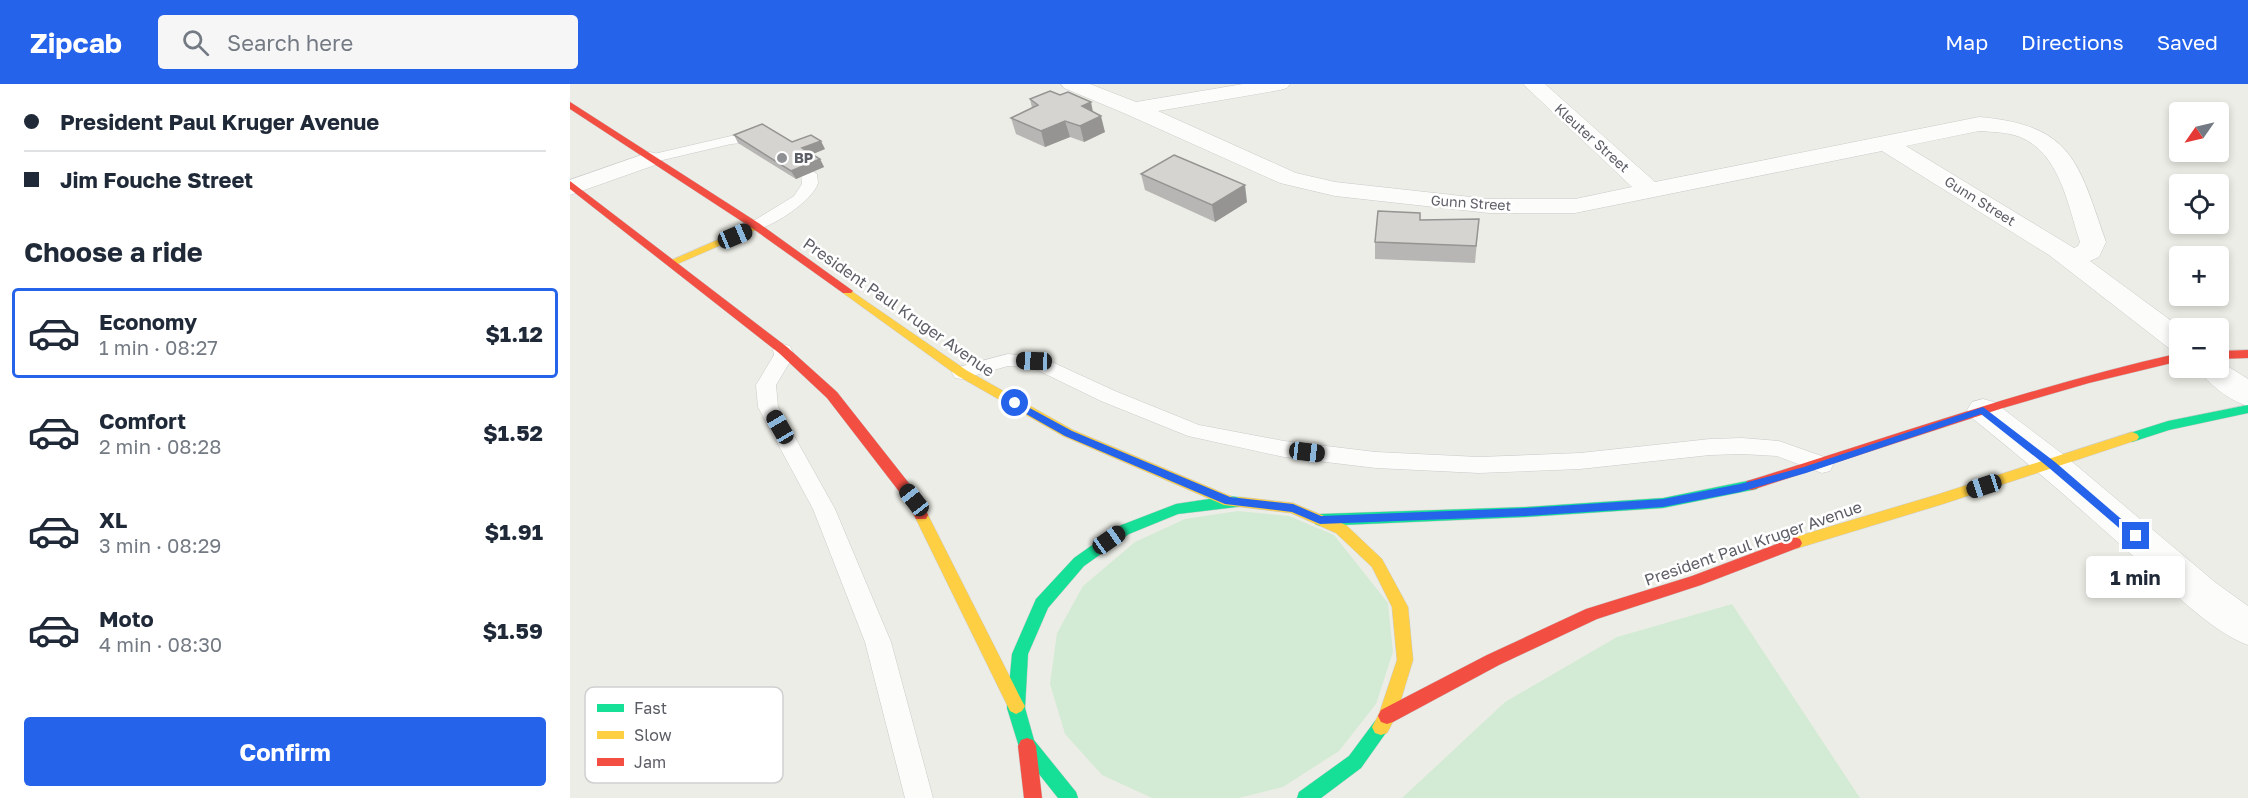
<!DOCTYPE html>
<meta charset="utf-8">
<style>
:root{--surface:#fff;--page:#f6f6f7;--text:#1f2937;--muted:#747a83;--line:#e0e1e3;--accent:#2563eb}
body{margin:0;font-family:"Golos Text",sans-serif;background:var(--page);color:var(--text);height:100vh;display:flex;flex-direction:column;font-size:22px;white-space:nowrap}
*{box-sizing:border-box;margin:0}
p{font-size:20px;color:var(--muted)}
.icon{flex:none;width:33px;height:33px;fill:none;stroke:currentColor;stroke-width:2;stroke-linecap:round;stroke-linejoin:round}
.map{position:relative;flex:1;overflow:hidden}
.sheet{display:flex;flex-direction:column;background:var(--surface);width:570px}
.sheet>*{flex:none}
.guide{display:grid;align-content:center;height:132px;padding:0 24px;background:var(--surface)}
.needle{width:39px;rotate:236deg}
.controls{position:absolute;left:1599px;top:18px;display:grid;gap:12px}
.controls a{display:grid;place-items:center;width:60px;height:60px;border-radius:6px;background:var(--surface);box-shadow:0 3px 9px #0003;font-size:30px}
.end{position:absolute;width:27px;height:27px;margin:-14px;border:8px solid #2563eb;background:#fff;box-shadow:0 0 0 3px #fff}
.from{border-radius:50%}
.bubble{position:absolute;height:42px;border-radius:6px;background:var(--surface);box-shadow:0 3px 9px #0003;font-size:20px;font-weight:700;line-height:42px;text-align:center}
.car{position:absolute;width:18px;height:36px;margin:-18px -9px;border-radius:8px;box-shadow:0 0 4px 2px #0007;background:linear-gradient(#222 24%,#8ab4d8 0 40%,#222 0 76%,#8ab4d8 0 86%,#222 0)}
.guide b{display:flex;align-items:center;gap:21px;height:57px;font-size:22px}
.guide b+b{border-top:2px solid var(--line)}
.guide i{width:15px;height:15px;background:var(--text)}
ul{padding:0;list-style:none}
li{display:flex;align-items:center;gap:18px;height:90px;margin:0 12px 9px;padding:0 12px;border:3px solid transparent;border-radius:6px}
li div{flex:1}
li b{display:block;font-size:22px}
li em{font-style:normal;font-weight:700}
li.current{border-color:var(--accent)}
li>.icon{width:54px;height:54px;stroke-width:1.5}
h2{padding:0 24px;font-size:27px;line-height:72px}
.button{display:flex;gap:12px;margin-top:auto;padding:12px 24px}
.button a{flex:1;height:69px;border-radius:6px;background:var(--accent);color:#fff;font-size:24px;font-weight:700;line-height:69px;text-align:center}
header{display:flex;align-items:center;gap:36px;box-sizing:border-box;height:84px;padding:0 30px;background:var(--accent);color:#fff}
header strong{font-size:28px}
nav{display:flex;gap:33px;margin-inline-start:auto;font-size:21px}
.search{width:420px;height:54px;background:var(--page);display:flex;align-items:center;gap:15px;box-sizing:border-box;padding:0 21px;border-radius:6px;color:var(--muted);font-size:22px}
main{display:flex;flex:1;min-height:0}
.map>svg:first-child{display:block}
.green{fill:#d3ebd4}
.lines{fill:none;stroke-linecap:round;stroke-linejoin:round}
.lane-casing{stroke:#c9cbc9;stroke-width:1}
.street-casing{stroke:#c9cbc9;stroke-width:1}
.fast-casing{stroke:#cbcbcb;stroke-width:1}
.slow-casing{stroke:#cbcbcb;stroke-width:1}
.jam-casing{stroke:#cbcbcb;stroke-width:1}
.lane{fill:#fcfcfb;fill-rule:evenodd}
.street{fill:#fcfcfb;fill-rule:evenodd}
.fast{fill:#16e098;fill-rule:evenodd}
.slow{fill:#ffcf43;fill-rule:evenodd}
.jam{fill:#f24e42;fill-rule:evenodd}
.wall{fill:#b7b6b4}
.shaded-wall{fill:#959492}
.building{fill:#d5d4d1;stroke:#959492;stroke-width:1.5}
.route{fill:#2563eb}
.poi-dot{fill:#8f9093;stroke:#fff;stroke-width:2}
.labels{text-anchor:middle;stroke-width:5;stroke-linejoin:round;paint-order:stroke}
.far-street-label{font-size:14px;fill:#5c5e66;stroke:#fff}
.far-poi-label{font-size:14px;font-weight:bold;fill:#5c5e66;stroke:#fff;text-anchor:start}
.street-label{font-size:16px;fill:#5c5e66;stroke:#fff}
.key{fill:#fff;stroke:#cecfd1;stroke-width:1.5}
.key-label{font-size:16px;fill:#5c5e66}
</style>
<header>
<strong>Zipcab</strong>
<div class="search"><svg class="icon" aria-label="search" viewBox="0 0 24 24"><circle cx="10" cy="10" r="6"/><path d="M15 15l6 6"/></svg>Search here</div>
<nav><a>Map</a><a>Directions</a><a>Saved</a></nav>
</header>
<main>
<section class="sheet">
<div class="guide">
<b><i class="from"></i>President Paul Kruger Avenue</b>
<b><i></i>Jim Fouche Street</b>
</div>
<h2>Choose a ride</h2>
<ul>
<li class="current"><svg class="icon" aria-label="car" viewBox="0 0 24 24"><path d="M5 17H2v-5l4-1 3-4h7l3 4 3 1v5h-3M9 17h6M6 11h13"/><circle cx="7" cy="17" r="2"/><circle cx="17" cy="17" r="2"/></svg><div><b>Economy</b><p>1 min · 08:27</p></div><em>$1.12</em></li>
<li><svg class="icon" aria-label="car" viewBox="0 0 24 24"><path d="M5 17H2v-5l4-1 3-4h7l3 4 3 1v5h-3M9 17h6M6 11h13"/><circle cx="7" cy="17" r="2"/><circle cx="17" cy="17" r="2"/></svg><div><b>Comfort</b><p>2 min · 08:28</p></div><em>$1.52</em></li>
<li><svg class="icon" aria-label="car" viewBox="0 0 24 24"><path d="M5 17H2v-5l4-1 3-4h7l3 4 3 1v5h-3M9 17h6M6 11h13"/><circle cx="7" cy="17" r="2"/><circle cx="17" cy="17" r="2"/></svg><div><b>XL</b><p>3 min · 08:29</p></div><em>$1.91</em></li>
<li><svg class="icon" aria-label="car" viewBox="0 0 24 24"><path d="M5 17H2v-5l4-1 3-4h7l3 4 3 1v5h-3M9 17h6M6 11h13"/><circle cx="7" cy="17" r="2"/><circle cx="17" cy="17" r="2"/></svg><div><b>Moto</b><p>4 min · 08:30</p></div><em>$1.59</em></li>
</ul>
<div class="button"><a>Confirm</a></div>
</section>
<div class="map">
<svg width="1678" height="714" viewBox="0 0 1678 714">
<rect width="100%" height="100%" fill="#edede7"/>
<g class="green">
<path d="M668 427 719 432 764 451 818 519 823 568 806 620 769 667 713 703 669 714H582L532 691 495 650 480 600 487 549 513 502 565 458 615 435Z"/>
<path d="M1162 520 1290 714H832L935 618 1047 553Z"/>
</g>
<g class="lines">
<defs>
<g id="lane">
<path d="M179 51 184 52 186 55 184 58 161 60 80 79 73 75 75 72 161 52Z"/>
<path d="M239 85 247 90C247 93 248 96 248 99 244 116 196 149 180 145L178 142 180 139 224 112 232 100 231 90Z"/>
<path d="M213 260 220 262 224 271 206 301 208 323 265 425 321 558 363 714H335L295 558 243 425 188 323 186 301 204 271 203 266 206 262Z"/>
<path d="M438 270 471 273 545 307 629 341 714 357 806 368 909 373 1010 369 1140 355 1172 354 1209 357 1260 375 1263 381 1260 387 1252 389 1207 372 1172 370 1140 371 1010 385 909 389 806 384 714 373 618 352 531 317 461 283 438 282 392 295 385 294 382 289 385 284Z"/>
</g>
<g id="street">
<path d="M491 0H520L566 18 673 0H720L717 4 710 6 588 27 726 89 765 98 919 115H1005L1062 103 953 0H975L1085 98 1409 33C1503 41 1508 78 1536 158L1529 173 1520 177 1611 244 1610 267 1600 265 1479 171 1312 67 1005 129H919L765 112 710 99 556 30 494 4ZM1409 47C1423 48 1437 48 1450 53 1490 69 1498 122 1510 158L1508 162 1504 164 1336 62Z"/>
<path d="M80 68 88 70 92 75 88 80 0 111V96Z"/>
<path d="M1648 276 1678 295V322C1660 317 1638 300 1628 284H1648Z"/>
<path d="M1413 315 1424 318 1494 371 1646 499 1678 522V561C1639 547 1594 499 1562 471 1510 424 1457 378 1402 334L1397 326 1402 318Z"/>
</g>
<g id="fast">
<path d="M1678 321V329L1599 346 1562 358 1555 353 1557 350 1598 337Z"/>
<path d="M1182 396 1187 397 1189 401 1187 405 1093 424 956 433 750 442 745 440 743 436 745 432 750 430 956 423 1093 414Z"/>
<path d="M659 412 675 414 677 418 675 422 608 430 559 450 514 482 478 524 458 570 455 624 464 656 506 708 508 714H488L450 666 437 624 442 570 466 515 504 474 549 442 606 420Z"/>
<path d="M811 635 817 637 820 643 791 684 751 714H727L729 708 779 672 805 637Z"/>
</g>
<g id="slow">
<path d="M186 139 190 140V144L105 181H97L95 179Z"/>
<path d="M277 204 396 286 503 346 665 414 670 413 723 419 776 441 812 475 838 523 843 576 826 632 817 649 811 651 805 649 802 643 809 630 827 576 822 523 802 483 766 449 721 429 654 421 493 352 388 292 273 209V205Z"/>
<path d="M1562 348 1567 350 1569 353 1567 356 1373 420 1225 465 1220 463 1218 459 1220 455 1225 453 1366 411Z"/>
<path d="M351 425 356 427 358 431 452 617 455 622 452 627 446 630 440 627 344 431 346 427Z"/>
</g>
<g id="jam">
<path d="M0 18 190 140 283 207 281 209H273L182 144 0 25Z"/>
<path d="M0 97 217 263 267 308 349 412 358 431 356 435H346L338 419 257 314 209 269 0 105Z"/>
<path d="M1678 266V274L1648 275V267Z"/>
<path d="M1610 269V277L1519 299 1433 324 1182 406 1177 405 1175 401 1177 397C1321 353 1462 302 1610 269Z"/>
<path d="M1225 453 1230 455 1232 459 1230 463 1131 501 1027 535 929 581 823 638 817 640 811 638 808 632 811 626 917 571 1016 525 1122 492Z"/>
<path d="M457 654 463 656 466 662 472 714H454L448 662 451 656Z"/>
</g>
</defs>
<use href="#lane" class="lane-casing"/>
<use href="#street" class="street-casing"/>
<use href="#fast" class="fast-casing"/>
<use href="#slow" class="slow-casing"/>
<use href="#jam" class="jam-casing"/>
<use href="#lane" class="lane"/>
<use href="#street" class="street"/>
<use href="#fast" class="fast"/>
<use href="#slow" class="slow"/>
<use href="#jam" class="jam"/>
</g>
<g class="wall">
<path d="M460 15 523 28 535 48 514 58 500 53 475 63 446 50 441 34 462 24Z"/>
<path d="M164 51 222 58 255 65 242 70 250 75 254 83 226 95 168 59Z"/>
<path d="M571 90 677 118 645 138 575 106Z"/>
<path d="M909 135 905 179 805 175V158L850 136Z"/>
</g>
<g class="shaded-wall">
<path d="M521 18 524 33 512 22Z"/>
<path d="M531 32 535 48 514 58 510 42Z"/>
<path d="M495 37 500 53 475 63 471 47Z"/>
<path d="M251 57 255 65 236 73 232 64Z"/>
<path d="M250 75 254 83 226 95 221 87Z"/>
<path d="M675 101 677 118 645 138 642 121Z"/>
</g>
<g class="building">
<path d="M480 7 490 11 498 8 521 18 512 22 531 32 510 42 495 37 471 47 441 34 468 21 460 15Z"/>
<path d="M192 40 222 58 241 51 251 57 232 64 250 75 221 87 164 51Z"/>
<path d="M604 71 675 101 642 121 571 90Z"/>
<path d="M808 127 850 129V136L909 135 906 162 805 158Z"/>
</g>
<path class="route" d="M445 316 502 347 660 413 723 420 751 432 956 424 1093 415 1170 400 1234 383 1413 323 1485 378 1571 452 1566 456 1562 455 1478 383 1411 330 1236 389 1170 408 1093 423 956 432 750 440 722 428 655 420 495 352 442 322V317Z"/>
<circle class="poi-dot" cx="212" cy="74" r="6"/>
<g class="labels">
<g class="far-street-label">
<text transform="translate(1022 54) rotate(42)" y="5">Kleuter Street</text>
<text transform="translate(1410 117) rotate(32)" y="5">Gunn Street</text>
<text transform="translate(901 119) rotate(4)" y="5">Gunn Street</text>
</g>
<g class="far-poi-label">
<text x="224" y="79">BP</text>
</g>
<g class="street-label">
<text transform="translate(329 223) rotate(35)" y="6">President Paul Kruger Avenue</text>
<text transform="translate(1183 459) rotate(-19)" y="6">President Paul Kruger Avenue</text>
</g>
</g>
<rect x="15" y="603" width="198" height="96" rx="9" class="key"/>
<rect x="27" y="620" width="27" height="8" fill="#16e098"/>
<rect x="27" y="647" width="27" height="8" fill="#ffcf43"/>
<rect x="27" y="674" width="27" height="8" fill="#f24e42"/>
<g class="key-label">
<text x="64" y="630">Fast</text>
<text x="64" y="657">Slow</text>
<text x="64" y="684">Jam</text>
</g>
</svg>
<div class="controls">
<a><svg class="needle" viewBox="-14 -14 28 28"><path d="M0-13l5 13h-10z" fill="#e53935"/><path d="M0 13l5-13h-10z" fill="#747a83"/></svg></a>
<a><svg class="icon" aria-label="locate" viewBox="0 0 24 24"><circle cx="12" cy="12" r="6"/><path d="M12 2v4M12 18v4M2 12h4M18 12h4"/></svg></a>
<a>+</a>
<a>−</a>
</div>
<i class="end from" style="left:445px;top:319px"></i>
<i class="end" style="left:1566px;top:452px"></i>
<div class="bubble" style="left:1516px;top:472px;width:99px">1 min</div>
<i class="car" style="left:165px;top:152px;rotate:67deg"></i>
<i class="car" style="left:464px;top:277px;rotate:272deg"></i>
<i class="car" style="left:210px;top:343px;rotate:330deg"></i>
<i class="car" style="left:737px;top:368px;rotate:97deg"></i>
<i class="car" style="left:1414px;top:402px;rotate:252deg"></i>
<i class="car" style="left:344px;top:416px;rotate:322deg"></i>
<i class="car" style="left:539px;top:456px;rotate:55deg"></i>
</div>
</main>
